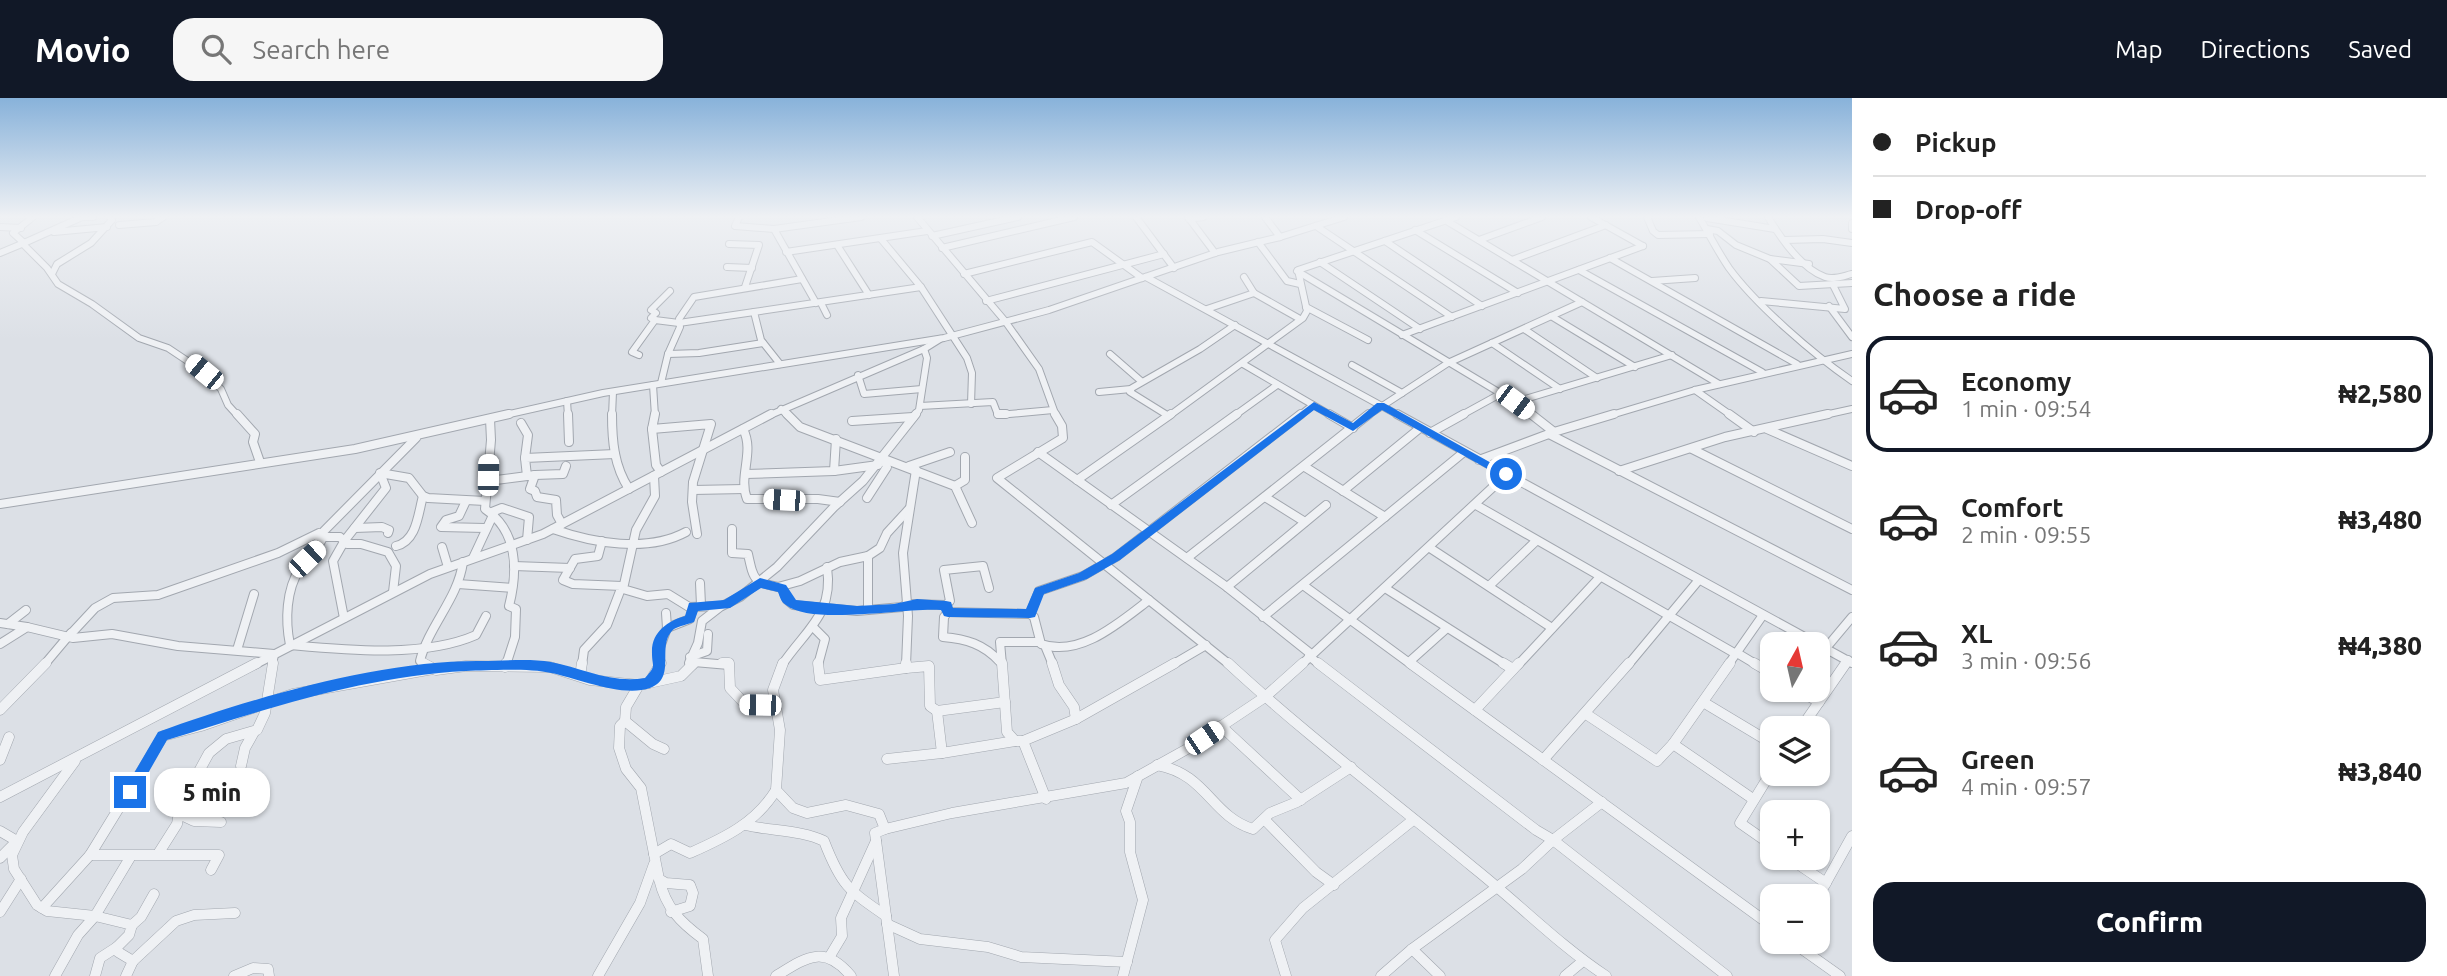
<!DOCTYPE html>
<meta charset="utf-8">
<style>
:root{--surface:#fff;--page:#f6f6f6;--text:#222;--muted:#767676;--line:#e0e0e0;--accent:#111827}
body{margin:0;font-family:Ubuntu,sans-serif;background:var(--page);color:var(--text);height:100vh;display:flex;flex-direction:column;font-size:26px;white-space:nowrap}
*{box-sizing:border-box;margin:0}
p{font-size:23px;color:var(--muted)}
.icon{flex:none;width:38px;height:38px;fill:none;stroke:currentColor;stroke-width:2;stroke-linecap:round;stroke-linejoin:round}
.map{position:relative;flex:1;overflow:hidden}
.details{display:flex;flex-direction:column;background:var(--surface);width:595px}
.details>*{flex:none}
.top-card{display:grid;align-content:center;height:154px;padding:0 21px;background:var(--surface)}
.needle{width:46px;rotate:8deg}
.buttons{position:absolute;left:1760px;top:534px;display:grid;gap:14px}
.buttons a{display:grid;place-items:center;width:70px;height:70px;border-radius:14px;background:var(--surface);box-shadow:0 2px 5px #0004;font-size:35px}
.end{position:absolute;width:32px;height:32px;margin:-16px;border:9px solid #1a73e8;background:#fff;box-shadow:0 0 0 4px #fff}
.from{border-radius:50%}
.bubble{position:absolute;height:49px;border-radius:21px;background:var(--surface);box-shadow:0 2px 5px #0004;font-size:23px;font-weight:800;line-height:49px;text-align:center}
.car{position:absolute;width:21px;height:42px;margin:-21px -10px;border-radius:9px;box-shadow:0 0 5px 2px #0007;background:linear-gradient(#fff 24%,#345 0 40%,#fff 0 76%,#345 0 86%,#fff 0)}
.top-card b{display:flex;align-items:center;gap:24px;height:66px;font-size:26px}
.top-card b+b{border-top:2px solid var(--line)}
.top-card i{width:18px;height:18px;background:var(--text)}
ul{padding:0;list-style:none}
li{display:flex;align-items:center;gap:21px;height:116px;margin:0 14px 10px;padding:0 7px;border:4px solid transparent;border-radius:21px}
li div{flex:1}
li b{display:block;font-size:26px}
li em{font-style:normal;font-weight:800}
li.active{border-color:var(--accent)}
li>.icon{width:63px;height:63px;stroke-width:1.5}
h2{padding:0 21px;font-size:32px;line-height:84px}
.button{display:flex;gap:14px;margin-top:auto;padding:14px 21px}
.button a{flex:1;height:80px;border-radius:21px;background:var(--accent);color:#fff;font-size:28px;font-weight:800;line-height:80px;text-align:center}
header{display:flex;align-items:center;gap:42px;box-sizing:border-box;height:98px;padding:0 35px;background:var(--accent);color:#fff}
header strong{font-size:33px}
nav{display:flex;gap:38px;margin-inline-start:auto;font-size:24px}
.search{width:490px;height:63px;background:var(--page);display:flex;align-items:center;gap:18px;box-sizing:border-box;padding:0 24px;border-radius:21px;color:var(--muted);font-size:26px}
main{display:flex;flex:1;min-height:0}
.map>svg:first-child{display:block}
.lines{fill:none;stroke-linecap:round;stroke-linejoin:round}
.minor-far2-casing{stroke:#a2a7af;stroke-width:8}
.minor-far1-casing{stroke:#a2a7af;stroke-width:10}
.minor-casing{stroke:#a2a7af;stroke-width:11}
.minor-far2{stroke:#eff1f4;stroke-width:6}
.minor-far1{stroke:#eff1f4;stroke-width:8}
.minor{stroke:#eff1f4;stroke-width:10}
.route{fill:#1a73e8}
</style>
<header>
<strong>Movio</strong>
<div class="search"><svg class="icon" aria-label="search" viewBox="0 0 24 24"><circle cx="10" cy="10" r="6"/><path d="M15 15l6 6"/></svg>Search here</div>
<nav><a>Map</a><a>Directions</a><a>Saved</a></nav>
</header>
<main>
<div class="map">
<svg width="1852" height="878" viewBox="0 0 1852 878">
<rect width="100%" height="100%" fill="#dce0e6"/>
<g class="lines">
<defs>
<g id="minor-far2">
<path d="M82 119 24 145 25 148 47 170 58 186 92 206 139 240 168 250 204 274 221 291 228 307 238 318"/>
<path d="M83 119H93"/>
<path d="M739 119 735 128 774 131"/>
<path d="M917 119 1005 223 1039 271 1056 318"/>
<path d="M1136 119 1174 170"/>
<path d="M1188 119 1215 155"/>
<path d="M1265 119 1280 139"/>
<path d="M1591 119 1643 148"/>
<path d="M1647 119 1653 133 1658 137 1710 136"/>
<path d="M1699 119C1709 136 1718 154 1729 170 1756 207 1814 257 1852 283"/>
<path d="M1768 119C1780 139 1802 171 1825 179 1834 182 1843 178 1852 176"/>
<path d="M1707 120 1775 131"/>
<path d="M1189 121 1203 119"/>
<path d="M1445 122 1719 286"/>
<path d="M1852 125V131"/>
<path d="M119 127 156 124 163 119"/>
<path d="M1316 128 1452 219"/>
<path d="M0 129 21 130"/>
<path d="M1707 131 1718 133 1736 147 1770 161 1799 188 1852 185"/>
<path d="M1415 132 1518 195"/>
<path d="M54 134 107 129"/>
<path d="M932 138 1018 119"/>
<path d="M881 141 921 189 967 260 972 275 971 306"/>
<path d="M1479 142 1542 119"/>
<path d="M1785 142 1823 141 1852 145"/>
<path d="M1385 143 1482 208"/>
<path d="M1258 144 1287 183 1300 186"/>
<path d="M24 145 13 135 33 119"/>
<path d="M729 146 759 147 745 189"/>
<path d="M837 147 869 197"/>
<path d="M942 150 1074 119"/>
<path d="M786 154 927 133"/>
<path d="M0 155 24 145"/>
<path d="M1610 160 1797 266"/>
<path d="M1770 161 1809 166"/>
<path d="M1512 162 1606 127"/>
<path d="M1320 164 1420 231"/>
<path d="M727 169 752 170"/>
<path d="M1579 172 1762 274"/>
<path d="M1297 173 1515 304 1533 318"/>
<path d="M52 176 57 166 91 145 112 122 110 119"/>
<path d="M964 176 1092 144 1142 180"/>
<path d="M1146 179 1400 318"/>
<path d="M1244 179 1254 195 1300 221"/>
<path d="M1652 183 1695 180"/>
<path d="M986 203 1164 156"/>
<path d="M1761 203 1845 211 1833 187"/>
<path d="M816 205 774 131 861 119"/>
<path d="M821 205 827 217"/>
<path d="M1829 208 1852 239"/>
<path d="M1306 209 1368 242"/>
<path d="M1207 211 1254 195"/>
<path d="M1551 218 1635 269"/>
<path d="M655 222 651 220 656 215 651 212 670 193"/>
<path d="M1524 231 1597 280"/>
<path d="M1402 237 1643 148"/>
<path d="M1492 245 1560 291"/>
<path d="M668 256 699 255 763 245"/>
<path d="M1110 256 1141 283"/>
<path d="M639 257 632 254 655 222 679 225 754 214"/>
<path d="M780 266 761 242 754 214 921 189"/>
<path d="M1243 266 1332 318"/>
<path d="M1352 267 1402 295"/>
<path d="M858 277 864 296 922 291"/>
<path d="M661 285 668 256 680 229 679 221 694 199 802 181"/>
<path d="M653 287 655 318"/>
<path d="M1695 292 1732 318"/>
<path d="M1099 294 1131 291"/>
<path d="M567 303 568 318"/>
<path d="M1515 304 1672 257"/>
<path d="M920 308 993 304 998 317 1053 312"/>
<path d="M781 311 788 318"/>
<path d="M1167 317 1130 294 1132 290 1200 251 1235 227"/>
<path d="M501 318 603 295 944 240 1049 212 1218 154 1280 139 1344 119"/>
<path d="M612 318 613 294"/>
<path d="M768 318 924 251 940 241"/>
<path d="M914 318 919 312 927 260 924 251"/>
<path d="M1169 318 1303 220 1307 213 1298 172 1456 119"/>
<path d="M1234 318 1277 287"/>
<path d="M1299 318 1313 307"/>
<path d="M1367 318 1448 265 1582 204"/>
<path d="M1460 318 1500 296"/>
<path d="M1608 318 1695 292 1852 256"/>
<path d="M1820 318 1852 311"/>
</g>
<g id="minor-far1">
<path d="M237 316 255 336 253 344 260 364"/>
<path d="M568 316 569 344"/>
<path d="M612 316C612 343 614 368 629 391"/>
<path d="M655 316 652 331 711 326 693 384 692 404 697 436"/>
<path d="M787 316 800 329 955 388 972 425"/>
<path d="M998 316H1006"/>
<path d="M1055 316 1062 328 1063 340 997 380 1230 567"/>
<path d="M1329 316 1353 330"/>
<path d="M1397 316 1852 565"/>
<path d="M1531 316 1554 334"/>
<path d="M1729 316 1754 334"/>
<path d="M490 321 491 342 485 411C518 433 518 473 509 508L516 511 515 539 506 567"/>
<path d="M852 323 913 319"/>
<path d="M521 325 528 337 525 360"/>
<path d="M652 331 656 367 661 374"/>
<path d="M743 331C755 354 738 378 747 401H818L840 404"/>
<path d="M1767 331 1852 368"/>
<path d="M1430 335 1464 316"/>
<path d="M1549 336 1852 492"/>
<path d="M1692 351 1852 431"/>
<path d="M1038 354 1227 489 1311 556"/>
<path d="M1479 362 1554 334 1614 316"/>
<path d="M909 368 950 354"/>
<path d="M1305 369 1385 419"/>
<path d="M834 373 836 341"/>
<path d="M1619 373 1725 339 1828 316"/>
<path d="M746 376 834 373 878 367"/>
<path d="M535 377 563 376 566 368"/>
<path d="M527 378 525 360 615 356"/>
<path d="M654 378 655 398 636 432 623 491 647 498 668 496 689 509 722 508 740 499 777 469 834 409 863 383 916 316"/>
<path d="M1077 382 1171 316"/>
<path d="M488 383 535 377 530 391 535 393 537 399 556 402 557 417 562 426"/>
<path d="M955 388 965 382V359"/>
<path d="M693 392 744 391"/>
<path d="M1343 393 1420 330"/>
<path d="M1265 399 1305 424"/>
<path d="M867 400 887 369 883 360"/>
<path d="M466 403 459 418 446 422 441 429 485 430"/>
<path d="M0 406 355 351 509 316"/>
<path d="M1111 407 1237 316"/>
<path d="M1476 407 1736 556"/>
<path d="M492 414 502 410 529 419 527 442"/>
<path d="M355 430 382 429 389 432 388 435"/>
<path d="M553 431C593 445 647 455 686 434"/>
<path d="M732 431V455L748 456C754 484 754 484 782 490L787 502 793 507 857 513 902 509 907 506 946 507 948 514 1030 516 1039 493 1083 478 1116 459 1301 316"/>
<path d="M318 439 416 340"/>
<path d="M319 439H340L347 446H361L388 454 396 468 393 494"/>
<path d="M323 439C318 452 307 459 300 470 286 492 285 522 290 547 346 552 424 560 476 537L486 518"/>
<path d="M396 448C417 443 418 416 423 398"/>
<path d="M442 449 448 469"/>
<path d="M1430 450 1552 530"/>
<path d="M868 458V512"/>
<path d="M473 460 494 415"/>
<path d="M1187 460 1369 316"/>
<path d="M514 468 570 470"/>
<path d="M700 485 701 507"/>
<path d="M458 486 512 490"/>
<path d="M1303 487 1412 567"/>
<path d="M1489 488 1535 444"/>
<path d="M778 489 800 483 840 464 868 458 880 450 887 435 909 411"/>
<path d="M1227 489 1326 407"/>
<path d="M1385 490 1506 567"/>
<path d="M946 507 950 503 944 472 983 468 989 490"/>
<path d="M948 514 944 519 943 539C966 541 984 546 1000 564"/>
<path d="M666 515 667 530"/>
<path d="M1030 516 1034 519 1041 546C1080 560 1120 524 1149 502"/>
<path d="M1263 519 1464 354"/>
<path d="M344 520 333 463 345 442 386 390 380 375 409 380 423 398 428 400 485 403"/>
<path d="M0 525 27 529 0 546"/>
<path d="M8 526 26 512"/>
<path d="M27 529 73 540 112 536 178 548 274 556 272 567"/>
<path d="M813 529 825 541 818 567"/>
<path d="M68 539 95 510 113 500 158 497 278 455 319 435"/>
<path d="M1046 550 1053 567"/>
<path d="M1826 550 1852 519"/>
<path d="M237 552 254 496"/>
<path d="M1737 555 1757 567"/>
<path d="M1309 558 1320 567"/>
<path d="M690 559 707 553 708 536"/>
<path d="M694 564 729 567"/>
<path d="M694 564 689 565 698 545 702 523 720 509"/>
<path d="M1409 564 1447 530"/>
<path d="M44 567 71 535"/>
<path d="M254 567 430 476 543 436 771 316"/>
<path d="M426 567 420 563C429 527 458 501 463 464"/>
<path d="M582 567 584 552 607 527 622 488 573 486 563 482 575 461 598 458 602 443"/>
<path d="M660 567 658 555 667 530 690 521 693 509"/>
<path d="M693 567 694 564"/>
<path d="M782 567C806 531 834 517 827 469"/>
<path d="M906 567 908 518 903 455 916 372"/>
<path d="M1002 567 1000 544H1040"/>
<path d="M1172 567 1206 547"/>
<path d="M1301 567 1506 377"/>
<path d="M1518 567 1600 479"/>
<path d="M1628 567 1698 483"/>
<path d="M1728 567 1763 517"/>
<path d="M1845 567 1848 562"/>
</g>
<g id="minor">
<path d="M423 565 436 572 466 568 550 569 590 582 639 587 649 585 661 565"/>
<path d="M722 565H729L730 590 746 607 773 603"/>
<path d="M783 565 773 592 780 632 776 692 793 710 807 715 846 707 879 716 885 731 875 735 894 878"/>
<path d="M818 565 820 582 906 570V565"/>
<path d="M1002 565 1007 634 1015 643H1023"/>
<path d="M1052 565 1059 587 1074 609 1076 621"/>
<path d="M1228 565C1306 637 1392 702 1474 770 1518 805 1559 847 1606 878"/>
<path d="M1318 565 1536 732 1553 742 1727 878"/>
<path d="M1410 565 1773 829"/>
<path d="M1503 565 1513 571"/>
<path d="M1754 565 1773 576"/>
<path d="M505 569 506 565"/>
<path d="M906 570 929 568 930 608 937 613 1005 604"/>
<path d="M580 578 582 565"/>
<path d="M649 585 681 578 694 565"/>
<path d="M639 587 626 609 625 623 653 646 664 651"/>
<path d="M1798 592 1819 604"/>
<path d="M1703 604 1773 646"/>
<path d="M0 612 46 565"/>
<path d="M1475 612 1519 565"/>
<path d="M937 613 942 655 1015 643"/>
<path d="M1586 616 1657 663 1673 646 1753 701"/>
<path d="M625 623 620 628 619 650 626 671 641 690 659 781 666 785 690 787 693 795 690 808 671 814"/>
<path d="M1221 628 1301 702"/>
<path d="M1801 630 1846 565"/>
<path d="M1673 646 1730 565"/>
<path d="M887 661 942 655"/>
<path d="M0 662 9 639"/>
<path d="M1543 662 1629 565"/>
<path d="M1157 667C1207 676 1211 718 1253 731L1270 715 1297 704 1351 669"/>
<path d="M241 668 245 650 254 634"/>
<path d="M1773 671 1740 725 1773 748"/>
<path d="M0 699 257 565"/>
<path d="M1046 701 1023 643 1076 621 1175 565"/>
<path d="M179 716 194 723 221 724"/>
<path d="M1265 722 1316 774 1334 787"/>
<path d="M745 727C770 733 802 732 824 743 841 787 848 792 886 818"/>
<path d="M885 731 952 715 1126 685 1187 651 1265 599 1303 565"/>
<path d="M0 733 17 743 0 760"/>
<path d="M158 756 177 726 180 708 209 655 226 641 257 632 265 615 273 565"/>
<path d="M654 756 671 746 690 755C724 740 756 725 776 692"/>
<path d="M90 757H219L211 772"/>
<path d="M1789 760 1826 785"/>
<path d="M659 781C666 810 680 824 703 841L708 878"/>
<path d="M1818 799 1852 738"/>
<path d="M42 810 90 757 163 638 201 628 293 596 433 571"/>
<path d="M0 814 21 781"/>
<path d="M887 826 920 841 988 849 1021 859 1127 864"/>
<path d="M132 827 141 819 154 796"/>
<path d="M1792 844 1840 878"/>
<path d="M1412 851 1440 878"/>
<path d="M830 858 842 838 841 820 876 743"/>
<path d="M133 863 176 823 194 817 235 815"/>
<path d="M55 878 78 837 95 818 47 813 37 807 14 771 12 757 23 734 75 663"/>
<path d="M95 878 100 860 117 849"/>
<path d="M126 878 133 863 118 854 117 849 129 837 132 827 95 818 131 758"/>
<path d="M234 878 253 870 268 871 269 878"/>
<path d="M598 878 640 805 654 766"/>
<path d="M776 878C807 859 824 846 851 878"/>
<path d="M1123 878 1143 802 1130 754V724L1126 713 1138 678"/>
<path d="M1286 878 1275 842 1303 810 1413 722"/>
<path d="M1381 878 1412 851 1522 771 1553 742 1602 704"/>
<path d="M1565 878 1583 863"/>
</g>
</defs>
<use href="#minor-far2" class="minor-far2-casing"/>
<use href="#minor-far1" class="minor-far1-casing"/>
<use href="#minor" class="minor-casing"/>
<use href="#minor-far2" class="minor-far2"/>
<use href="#minor-far1" class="minor-far1"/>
<use href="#minor" class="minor"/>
</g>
<linearGradient id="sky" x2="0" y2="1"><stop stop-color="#88b2da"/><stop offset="0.49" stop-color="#eff1f4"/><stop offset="1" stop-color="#eff1f4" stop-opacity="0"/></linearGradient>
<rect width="1852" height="242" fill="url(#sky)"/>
<path class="route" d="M1314 304 1353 325 1377 305H1384L1511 376 1502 379 1382 312 1353 333 1314 312 1120 462 1087 481 1044 496 1035 519 1030 520 948 519 944 518 941 512C907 509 812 528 786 507 781 504 780 499 778 494L761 490 730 510 698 513 694 524C689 526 679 528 674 531 655 547 678 580 650 590 622 600 578 580 551 575 530 570 489 572 466 573 363 578 264 612 167 642L135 698H125L123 694 158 634C252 600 381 562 481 563 503 563 529 560 551 564 582 570 612 586 645 580 657 566 652 570 652 555 651 534 668 523 685 518L689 505 724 502 760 480 786 487 796 502 857 508 894 506 917 501 946 503 951 504 953 510 1026 511 1035 490 1079 475 1112 456Z"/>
</svg>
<div class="buttons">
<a><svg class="needle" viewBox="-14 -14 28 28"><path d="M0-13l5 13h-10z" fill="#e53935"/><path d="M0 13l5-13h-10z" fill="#767676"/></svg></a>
<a><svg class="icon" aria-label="layers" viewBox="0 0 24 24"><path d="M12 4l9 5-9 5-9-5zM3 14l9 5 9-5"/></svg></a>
<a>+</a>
<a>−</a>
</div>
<i class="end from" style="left:1506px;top:376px"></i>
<i class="end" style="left:130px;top:694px"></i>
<div class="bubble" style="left:154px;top:670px;width:116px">5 min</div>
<i class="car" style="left:204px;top:274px;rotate:309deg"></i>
<i class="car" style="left:1515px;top:304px;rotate:127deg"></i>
<i class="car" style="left:488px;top:377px;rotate:1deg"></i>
<i class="car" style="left:784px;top:402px;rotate:273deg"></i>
<i class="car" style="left:307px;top:461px;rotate:46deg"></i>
<i class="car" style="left:760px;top:607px;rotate:271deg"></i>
<i class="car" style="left:1204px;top:640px;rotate:56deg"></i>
</div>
<section class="details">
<div class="top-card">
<b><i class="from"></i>Pickup</b>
<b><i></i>Drop-off</b>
</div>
<h2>Choose a ride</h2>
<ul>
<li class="active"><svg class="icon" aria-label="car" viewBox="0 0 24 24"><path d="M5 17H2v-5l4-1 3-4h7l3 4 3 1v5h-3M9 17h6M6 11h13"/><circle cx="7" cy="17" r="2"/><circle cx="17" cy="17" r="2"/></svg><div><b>Economy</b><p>1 min · 09:54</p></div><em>₦2,580</em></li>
<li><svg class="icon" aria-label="car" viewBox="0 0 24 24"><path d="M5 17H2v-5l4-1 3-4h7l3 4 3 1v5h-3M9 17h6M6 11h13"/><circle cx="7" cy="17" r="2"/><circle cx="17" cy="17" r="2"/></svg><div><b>Comfort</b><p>2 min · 09:55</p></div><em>₦3,480</em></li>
<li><svg class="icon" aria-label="car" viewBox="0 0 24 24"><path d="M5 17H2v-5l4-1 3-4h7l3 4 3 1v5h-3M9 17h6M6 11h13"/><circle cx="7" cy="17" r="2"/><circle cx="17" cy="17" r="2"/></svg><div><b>XL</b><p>3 min · 09:56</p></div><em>₦4,380</em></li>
<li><svg class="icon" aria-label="car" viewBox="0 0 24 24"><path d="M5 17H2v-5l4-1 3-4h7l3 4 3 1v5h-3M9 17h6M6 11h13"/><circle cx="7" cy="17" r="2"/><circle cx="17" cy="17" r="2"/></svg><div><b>Green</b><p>4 min · 09:57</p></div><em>₦3,840</em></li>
</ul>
<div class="button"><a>Confirm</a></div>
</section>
</main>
